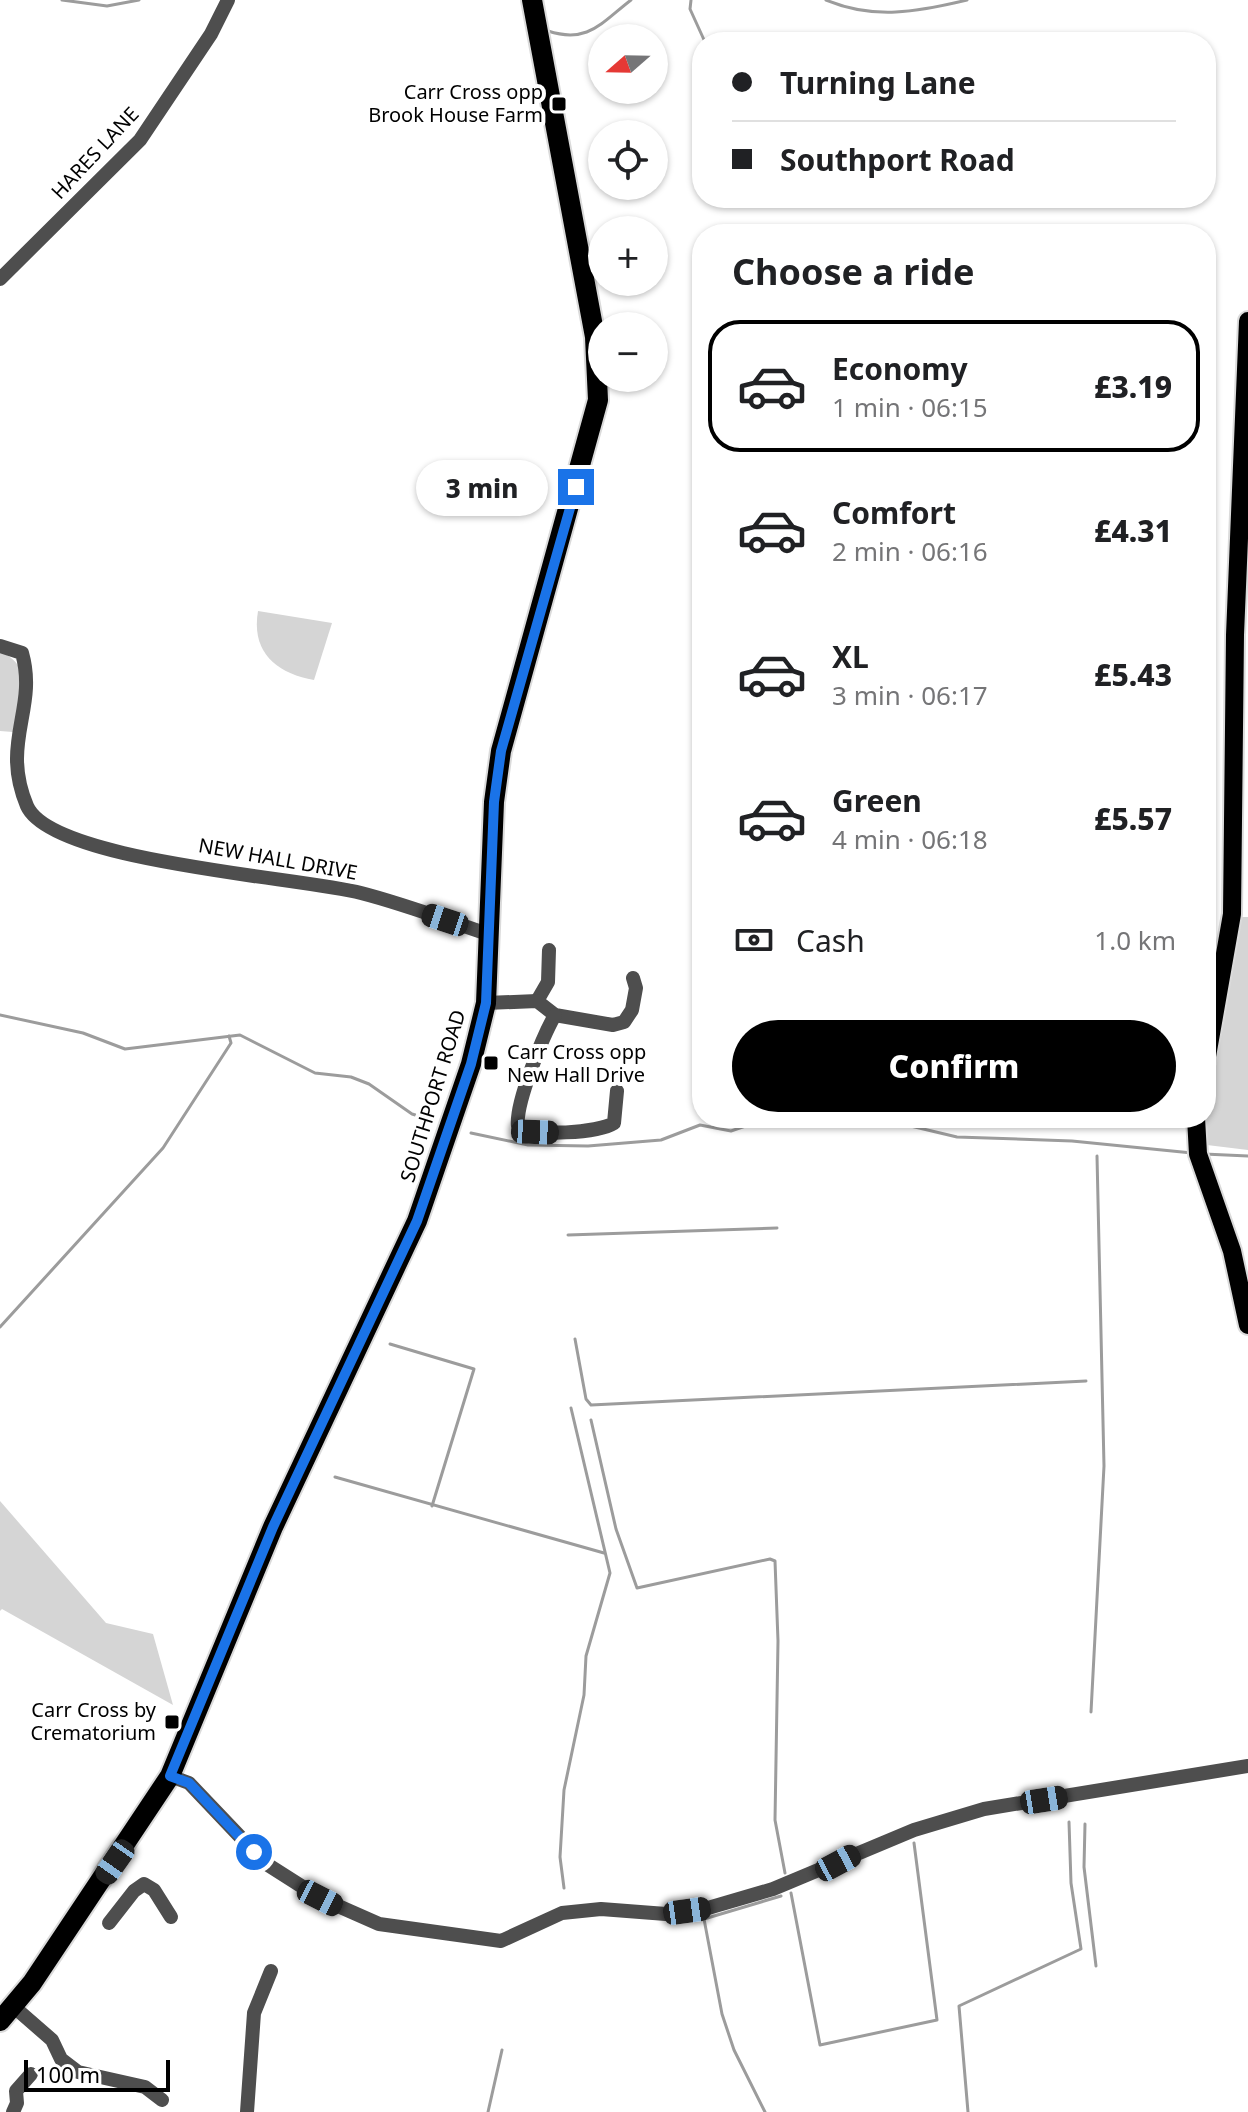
<!DOCTYPE html>
<meta charset="utf-8">
<style>
:root{--surface:#fff;--page:#f2f2f2;--text:#202124;--muted:#757577;--line:#e0e0e0;--accent:#000}
body{margin:0;font-family:"Noto Sans",sans-serif;background:var(--page);color:var(--text);height:100vh;display:flex;flex-direction:column;font-size:30px;white-space:nowrap}
*{box-sizing:border-box;margin:0}
p{font-size:26px;color:var(--muted)}
.icon{flex:none;width:44px;height:44px;fill:none;stroke:currentColor;stroke-width:2;stroke-linecap:round;stroke-linejoin:round}
.map{position:relative;flex:1;overflow:hidden}
.drawer{position:absolute;left:692px;top:224px;width:524px;height:904px;display:flex;flex-direction:column;background:var(--surface);border-radius:32px;box-shadow:0 2px 6px #0004}
.drawer>*{flex:none}
.guide{position:absolute;left:692px;top:32px;width:524px;height:176px;border-radius:32px;box-shadow:0 2px 6px #0004;display:grid;align-content:center;height:176px;padding:0 40px;background:var(--surface)}
.needle{width:52px;rotate:250deg}
.buttons{position:absolute;left:588px;top:24px;display:grid;gap:16px}
.buttons a{display:grid;place-items:center;width:80px;height:80px;border-radius:50%;background:var(--surface);box-shadow:0 2px 6px #0004;font-size:40px}
.scale{position:absolute;left:24px;bottom:20px;width:146px;box-sizing:border-box;padding-left:8px;border:4px solid #000;border-top:0;font-size:22px;line-height:28px;white-space:nowrap;color:#000;-webkit-text-stroke:6px #fff;paint-order:stroke}
.end{position:absolute;width:36px;height:36px;margin:-18px;border:10px solid #1a73e8;background:#fff;box-shadow:0 0 0 4px #fff}
.from{border-radius:50%}
.bubble{position:absolute;height:56px;border-radius:28px;background:var(--surface);box-shadow:0 2px 6px #0004;font-size:26px;font-weight:800;line-height:56px;text-align:center}
.car{position:absolute;width:24px;height:48px;margin:-24px -12px;border-radius:10px;box-shadow:0 0 6px 2px #0007;background:linear-gradient(#222 24%,#8ab4d8 0 40%,#222 0 76%,#8ab4d8 0 86%,#222 0)}
.guide b{display:flex;align-items:center;gap:28px;height:76px;font-size:30px}
.guide b+b{border-top:2px solid var(--line)}
.guide i{width:20px;height:20px;background:var(--text)}
ul{padding:0;list-style:none}
li{display:flex;align-items:center;gap:24px;height:132px;margin:0 16px 12px;padding:0 24px;border:4px solid transparent;border-radius:32px}
li div{flex:1}
li b{display:block;font-size:30px}
li em{font-style:normal;font-weight:800}
li.active{border-color:var(--accent)}
li>.icon{width:72px;height:72px;stroke-width:1.5}
h2{padding:0 40px;font-size:36px;line-height:96px}
.pay{display:flex;align-items:center;gap:20px;height:88px;padding:0 40px;font-size:30px}
.pay p{margin-inline-start:auto}
.cta{display:flex;gap:16px;margin-top:auto;padding:16px 40px}
.cta a{flex:1;height:92px;border-radius:48px;background:var(--accent);color:#fff;font-size:32px;font-weight:800;line-height:92px;text-align:center}
.map>svg:first-child{display:block}
.green{fill:#d5d5d5}
.lines{fill:none;stroke-linecap:round;stroke-linejoin:round}
.stream{stroke:#9c9c9c;stroke-width:3}
.major-casing{stroke:#dbdbdb;stroke-width:22}
.highway-casing{stroke:#dbdbdb;stroke-width:24}
.minor{stroke:#4e4e4e;stroke-width:14}
.major{stroke:#000;stroke-width:18}
.highway{stroke:#000;stroke-width:20}
.route{stroke:#1a73e8;stroke-width:10}
.poi-dot{fill:#000;stroke:#fff;stroke-width:3}
.labels{text-anchor:middle;stroke-width:8;stroke-linejoin:round;paint-order:stroke}
.poi-label{font-size:20px;fill:#000;stroke:#fff;text-anchor:end}
.street-label{font-size:20px;fill:#000;stroke:#fff}
</style>
<div class="map">
<svg width="1248" height="2112" viewBox="0 0 1248 2112">
<rect width="100%" height="100%" fill="#fff"/>
<g class="green">
<path d="M258 611 332 623 314 680C276 673 251 652 258 611Z"/>
<path d="M0 651C38 670 20 698 13 732L0 731Z"/>
<path d="M1241 917H1248V1150L1207 1145 1206 1125Z"/>
<path d="M0 1501 106 1623 153 1634 173 1705 2 1609 0 1611Z"/>
</g>
<g class="lines">
<g class="stream">
<path d="M62 0 107 6 139 0"/>
<path d="M691 0 690 9 705 42"/>
<path d="M826 0C874 20 917 12 967 0"/>
<path d="M548 31C588 44 601 23 631 0"/>
<path d="M0 1015 83 1033 125 1049 240 1035 315 1073 351 1077 369 1084 412 1114 432 1120"/>
<path d="M877 1118 957 1137 1072 1141 1192 1153"/>
<path d="M471 1133 528 1145 588 1146 661 1140 700 1125 731 1131 769 1118"/>
<path d="M1204 1154 1248 1156"/>
<path d="M568 1235 777 1228"/>
<path d="M0 1327 163 1148 231 1043 229 1036"/>
<path d="M575 1339 586 1399 591 1405 1086 1381"/>
<path d="M390 1344 474 1369 432 1506"/>
<path d="M591 1420 616 1529 637 1588 770 1559 775 1561 778 1641 775 1820 785 1873"/>
<path d="M335 1477 604 1553"/>
<path d="M1091 1712 1104 1466 1097 1156"/>
<path d="M1085 1824 1084 1867 1096 1966"/>
<path d="M564 1888 560 1857 564 1790 584 1695 586 1656 610 1573 571 1408"/>
<path d="M791 1893 820 2045 937 2020 914 1843"/>
<path d="M488 2112 502 2050"/>
<path d="M765 2112 734 2050 722 2014 704 1919 781 1896"/>
<path d="M968 2112 959 2006 1081 1949 1071 1883 1069 1822"/>
</g>
<defs>
<g id="major">
<path d="M1206 1062 1232 914 1235 635 1248 321"/>
<path d="M1196 1118 1198 1154 1232 1251 1248 1325"/>
</g>
<path id="highway" d="M0 2021 32 1983 170 1776 273 1527 417 1221 471 1064 486 1003 494 802 501 751 598 400 595 337 532 0"/>
</defs>
<use href="#major" class="major-casing"/>
<use href="#highway" class="highway-casing"/>
<g class="minor">
<path d="M0 279 140 140 211 34 228 0"/>
<path d="M0 646 22 653C38 709 0 742 27 806 52 862 298 877 361 893 404 904 446 920 488 934"/>
<path d="M537 1001 548 982 549 950"/>
<path d="M486 1003 537 1001 555 1015 613 1025 624 1022 632 1010 636 988 633 978"/>
<path d="M555 1015C543 1036 515 1104 518 1126 534 1137 598 1133 614 1123L617 1091"/>
<path d="M170 1776 189 1783 265 1863 320 1898 379 1924 501 1941 562 1913 601 1909 666 1914 708 1908 773 1889 914 1830 984 1809 1248 1766"/>
<path d="M109 1923 134 1891 144 1884 154 1890 171 1917"/>
<path d="M13 2006 52 2040 61 2059 78 2072 145 2087 162 2100"/>
<path d="M13 2112 17 2103 16 2091 31 2074"/>
<path d="M247 2112 254 2013 271 1971"/>
</g>
<use href="#major" class="major"/>
<use href="#highway" class="highway"/>
</g>
<g class="lines">
<path class="route" d="M254 1852 189 1783 170 1776 273 1527 417 1221 471 1064 486 1003 494 802 501 751 576 487"/>
</g>
<g class="poi-dot">
<rect x="551" y="96" width="16" height="16" rx="4"/>
<rect x="483" y="1055" width="16" height="16" rx="4"/>
<rect x="164" y="1714" width="16" height="16" rx="4"/>
</g>
<g class="labels">
<g class="poi-label">
<text x="543" y="99">Carr Cross opp<tspan x="543" dy="23">Brook House Farm</tspan></text>
<text x="507" y="1059" text-anchor="start">Carr Cross opp<tspan x="507" dy="23">New Hall Drive</tspan></text>
<text x="156" y="1717">Carr Cross by<tspan x="156" dy="23">Crematorium</tspan></text>
</g>
<g class="street-label">
<text transform="translate(95 153) rotate(-47)" y="7">HARES LANE</text>
<text transform="translate(278 859) rotate(10)" y="7">NEW HALL DRIVE</text>
<text transform="translate(433 1096) rotate(-73)" y="7">SOUTHPORT ROAD</text>
</g>
</g>
</svg>
<div class="buttons">
<a><svg class="needle" viewBox="-14 -14 28 28"><path d="M0-13l5 13h-10z" fill="#e53935"/><path d="M0 13l5-13h-10z" fill="#757577"/></svg></a>
<a><svg class="icon" aria-label="locate" viewBox="0 0 24 24"><circle cx="12" cy="12" r="6"/><path d="M12 2v4M12 18v4M2 12h4M18 12h4"/></svg></a>
<a>+</a>
<a>−</a>
</div>
<div class="scale">100 m</div>
<i class="end from" style="left:254px;top:1852px"></i>
<i class="end" style="left:576px;top:487px"></i>
<div class="bubble" style="left:416px;top:460px;width:132px">3 min</div>
<i class="car" style="left:445px;top:920px;rotate:288deg"></i>
<i class="car" style="left:535px;top:1132px;rotate:92deg"></i>
<i class="car" style="left:1044px;top:1800px;rotate:81deg"></i>
<i class="car" style="left:115px;top:1862px;rotate:215deg"></i>
<i class="car" style="left:838px;top:1863px;rotate:62deg"></i>
<i class="car" style="left:320px;top:1898px;rotate:117deg"></i>
<i class="car" style="left:687px;top:1911px;rotate:82deg"></i>
<div class="guide">
<b><i class="from"></i>Turning Lane</b>
<b><i></i>Southport Road</b>
</div>
<section class="drawer">
<h2>Choose a ride</h2>
<ul>
<li class="active"><svg class="icon" aria-label="car" viewBox="0 0 24 24"><path d="M5 17H2v-5l4-1 3-4h7l3 4 3 1v5h-3M9 17h6M6 11h13"/><circle cx="7" cy="17" r="2"/><circle cx="17" cy="17" r="2"/></svg><div><b>Economy</b><p>1 min · 06:15</p></div><em>£3.19</em></li>
<li><svg class="icon" aria-label="car" viewBox="0 0 24 24"><path d="M5 17H2v-5l4-1 3-4h7l3 4 3 1v5h-3M9 17h6M6 11h13"/><circle cx="7" cy="17" r="2"/><circle cx="17" cy="17" r="2"/></svg><div><b>Comfort</b><p>2 min · 06:16</p></div><em>£4.31</em></li>
<li><svg class="icon" aria-label="car" viewBox="0 0 24 24"><path d="M5 17H2v-5l4-1 3-4h7l3 4 3 1v5h-3M9 17h6M6 11h13"/><circle cx="7" cy="17" r="2"/><circle cx="17" cy="17" r="2"/></svg><div><b>XL</b><p>3 min · 06:17</p></div><em>£5.43</em></li>
<li><svg class="icon" aria-label="car" viewBox="0 0 24 24"><path d="M5 17H2v-5l4-1 3-4h7l3 4 3 1v5h-3M9 17h6M6 11h13"/><circle cx="7" cy="17" r="2"/><circle cx="17" cy="17" r="2"/></svg><div><b>Green</b><p>4 min · 06:18</p></div><em>£5.57</em></li>
</ul>
<div class="pay"><svg class="icon" aria-label="cash" viewBox="0 0 24 24"><path d="M3 7h18v10H3z"/><circle cx="12" cy="12" r="2"/></svg>Cash<p>1.0 km</p></div>
<div class="cta"><a>Confirm</a></div>
</section>
</div>
